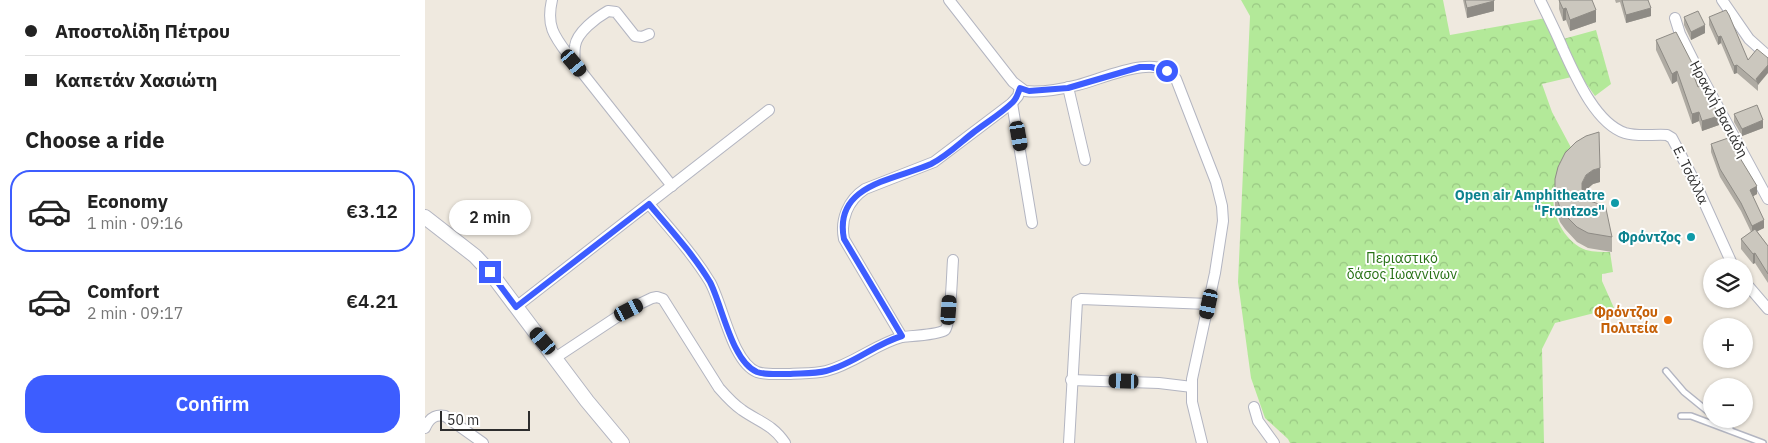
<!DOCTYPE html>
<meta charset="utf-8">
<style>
:root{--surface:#fff;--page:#f2f2f2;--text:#222;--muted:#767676;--line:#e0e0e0;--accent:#3d5dff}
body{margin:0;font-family:"IBM Plex Sans",sans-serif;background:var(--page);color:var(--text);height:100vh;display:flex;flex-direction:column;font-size:19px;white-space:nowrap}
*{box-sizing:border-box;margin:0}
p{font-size:16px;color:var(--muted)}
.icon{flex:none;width:28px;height:28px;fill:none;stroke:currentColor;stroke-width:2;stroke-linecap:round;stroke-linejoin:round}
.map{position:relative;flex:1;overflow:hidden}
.drawer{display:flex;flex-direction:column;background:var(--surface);width:425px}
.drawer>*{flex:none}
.guide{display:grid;align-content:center;height:110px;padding:0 25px;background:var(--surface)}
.tools{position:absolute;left:1278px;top:258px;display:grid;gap:10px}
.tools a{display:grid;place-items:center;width:50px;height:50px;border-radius:50%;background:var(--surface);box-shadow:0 1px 4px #0004;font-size:25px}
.scale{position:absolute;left:15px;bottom:12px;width:90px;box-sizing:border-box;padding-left:5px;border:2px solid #2d2d2d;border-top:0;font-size:14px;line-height:18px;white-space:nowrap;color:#2d2d2d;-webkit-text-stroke:4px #fff;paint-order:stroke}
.end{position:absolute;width:22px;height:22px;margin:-11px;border:6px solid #3d5dff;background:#fff;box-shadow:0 0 0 2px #fff}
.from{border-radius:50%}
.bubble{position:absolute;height:35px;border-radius:18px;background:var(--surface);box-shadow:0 1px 4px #0004;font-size:16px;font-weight:600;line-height:35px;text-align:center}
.car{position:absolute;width:15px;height:30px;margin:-15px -8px;border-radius:6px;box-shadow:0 0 4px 1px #0007;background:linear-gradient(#222 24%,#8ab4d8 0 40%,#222 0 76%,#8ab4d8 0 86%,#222 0)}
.guide b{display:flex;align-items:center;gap:18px;height:48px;font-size:19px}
.guide b+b{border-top:1px solid var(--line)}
.guide i{width:12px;height:12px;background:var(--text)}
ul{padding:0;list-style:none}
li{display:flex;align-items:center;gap:15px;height:82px;margin:0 10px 8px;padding:0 15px;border:2px solid transparent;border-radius:20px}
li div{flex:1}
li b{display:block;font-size:19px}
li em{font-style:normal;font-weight:600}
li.on{border-color:var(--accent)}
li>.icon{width:45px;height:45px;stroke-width:1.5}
h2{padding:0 25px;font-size:22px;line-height:60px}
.primary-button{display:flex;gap:10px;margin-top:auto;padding:10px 25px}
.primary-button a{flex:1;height:58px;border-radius:20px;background:var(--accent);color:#fff;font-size:20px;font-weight:600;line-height:58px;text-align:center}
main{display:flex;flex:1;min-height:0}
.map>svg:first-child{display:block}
.forest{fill:url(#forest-crowns)}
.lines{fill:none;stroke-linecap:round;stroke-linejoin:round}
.lane-casing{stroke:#b3b5c1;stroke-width:8}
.street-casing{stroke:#b3b5c1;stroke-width:12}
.secondary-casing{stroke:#b3b5c1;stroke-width:16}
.lane{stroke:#fff;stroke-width:5}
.street{stroke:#fff;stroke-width:10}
.secondary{stroke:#fff;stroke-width:14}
.wall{fill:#afaba3}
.shaded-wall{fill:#8e8b85}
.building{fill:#cbc7be;stroke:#8e8b85}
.route{stroke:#3d5dff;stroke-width:6}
.culture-dot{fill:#0f9aa8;stroke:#fff;stroke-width:2}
.food-dot{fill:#e8710a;stroke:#fff;stroke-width:2}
.labels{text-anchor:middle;stroke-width:4;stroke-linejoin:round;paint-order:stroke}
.street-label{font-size:14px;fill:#2d2d2d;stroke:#fff}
.culture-label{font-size:14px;font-weight:bold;fill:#0d838f;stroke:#fff;text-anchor:end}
.park-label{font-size:14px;fill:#287116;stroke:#fff}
.food-label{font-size:14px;font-weight:bold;fill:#c56008;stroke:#fff;text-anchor:end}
</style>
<main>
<section class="drawer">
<div class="guide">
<b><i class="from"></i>Αποστολίδη Πέτρου</b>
<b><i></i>Καπετάν Χασιώτη</b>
</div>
<h2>Choose a ride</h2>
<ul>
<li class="on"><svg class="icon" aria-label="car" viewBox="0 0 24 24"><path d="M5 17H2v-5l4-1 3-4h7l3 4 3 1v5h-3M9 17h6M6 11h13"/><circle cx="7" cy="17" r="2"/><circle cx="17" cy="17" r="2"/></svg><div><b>Economy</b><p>1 min · 09:16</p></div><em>€3.12</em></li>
<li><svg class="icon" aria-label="car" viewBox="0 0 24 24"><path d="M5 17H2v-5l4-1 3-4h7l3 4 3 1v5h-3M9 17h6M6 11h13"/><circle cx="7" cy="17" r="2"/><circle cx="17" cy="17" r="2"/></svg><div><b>Comfort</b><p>2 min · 09:17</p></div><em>€4.21</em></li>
</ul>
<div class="primary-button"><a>Confirm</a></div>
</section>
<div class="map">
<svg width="1343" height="443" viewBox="0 0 1343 443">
<defs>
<pattern id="forest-crowns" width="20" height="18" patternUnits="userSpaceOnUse" patternTransform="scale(1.25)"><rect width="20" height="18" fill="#b3e999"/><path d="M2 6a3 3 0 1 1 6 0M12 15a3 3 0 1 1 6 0" fill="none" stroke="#9ac884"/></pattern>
</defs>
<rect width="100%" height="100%" fill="#efe9df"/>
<path class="forest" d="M816 0H1018L1025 35 1121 18 1131 41 1171 30 1186 84 1170 96 1155 75 1117 84 1127 112 1150 155C1144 164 1134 174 1131 184 1122 208 1137 241 1161 250 1169 252 1177 252 1185 252L1188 272 1177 274V281L1189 308 1130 323 1117 349 1119 443H865L863 439 840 418 826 378 813 282 825 16Z"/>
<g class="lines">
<defs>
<g id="lane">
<path d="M1241 371 1259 392 1286 414"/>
<path d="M1256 416H1266L1338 443"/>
<path d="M1292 419 1305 429"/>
</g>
<g id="street">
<path d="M127 0C121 26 129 36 144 56L247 186"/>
<path d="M524 0 588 82 600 91C617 93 637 89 653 85 678 79 733 51 751 79L791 182 797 206 798 221 790 273 767 379V402L777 443"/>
<path d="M1115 0C1123 16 1131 32 1138 49 1150 75 1170 123 1200 133 1213 137 1229 134 1242 135L1247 138 1269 180 1308 266"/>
<path d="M1297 0 1324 39 1343 56"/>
<path d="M1250 18 1255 34 1272 68 1343 199"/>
<path d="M149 63C150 57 149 52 150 46 152 32 171 18 183 11L191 12 210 36 217 37 224 34"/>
<path d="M643 87 660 160"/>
<path d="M587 103 607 223"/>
<path d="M224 204C245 229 268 254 285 282 298 305 307 362 332 372 341 375 353 374 363 374 375 373 389 374 401 371 429 364 450 344 477 337L419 239C415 220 423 200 440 189L509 162 587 103 593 96 595 88"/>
<path d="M1319 281 1343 309"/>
<path d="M91 307 344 110"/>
<path d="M477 337C486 336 513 335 520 330 526 324 527 271 528 260"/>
<path d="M130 358 204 309 227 298 232 297 238 299 294 388C301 396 308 404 317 410 334 422 347 424 360 443"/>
<path d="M646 380 734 383 767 387"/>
<path d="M829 407 833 421 849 443"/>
<path d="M0 428C4 419 9 414 20 416L58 443"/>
<path d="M644 443 652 301 656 299 784 304"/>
</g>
<path id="secondary" d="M0 217 50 256 65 272 162 401 197 443"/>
</defs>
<use href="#lane" class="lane-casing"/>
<use href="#street" class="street-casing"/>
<use href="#secondary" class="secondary-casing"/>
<use href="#lane" class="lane"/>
<use href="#street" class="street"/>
<use href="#secondary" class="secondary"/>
</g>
<g class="wall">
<path d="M1038 0H1069V11L1042 18Z"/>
<path d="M1134 0H1167L1171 22 1145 31 1141 20 1138 21 1134 9Z"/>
<path d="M1190 0H1223L1226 16 1201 23 1195 2 1191 3Z"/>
<path d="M1259 17 1280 33 1266 40 1259 25Z"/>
<path d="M1284 17 1323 60 1343 58 1333 85V91L1312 73 1309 74 1296 43 1293 45 1284 25Z"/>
<path d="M1231 40 1268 73 1273 87 1294 125 1277 131 1274 121 1267 124 1252 81 1247 84 1231 50Z"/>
<path d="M1309 114 1338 128 1317 136 1309 122Z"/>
<path d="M1286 144 1315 158 1332 194 1328 196 1339 228 1332 231 1343 246V283L1330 263 1328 264 1316 249V239L1326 232 1316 211 1295 177 1286 152Z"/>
<path d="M1130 179 1175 182 1168 184 1161 190 1159 193 1161 197 1187 237V252L1163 248 1152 242 1140 229 1135 222 1130 206Z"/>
</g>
<g class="shaded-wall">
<path d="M1069 1V11L1042 18V8Z"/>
<path d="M1141 8V20L1138 21V9Z"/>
<path d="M1226 8V16L1201 23V15Z"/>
<path d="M1171 10V22L1145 31V20Z"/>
<path d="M1280 25V33L1266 40V32Z"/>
<path d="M1296 36V43L1293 45V37Z"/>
<path d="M1312 65V73L1309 74V66Z"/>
<path d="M1343 65V73L1333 85 1331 79Z"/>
<path d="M1252 71V81L1247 84V74Z"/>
<path d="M1274 112V121L1267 124V114Z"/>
<path d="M1294 116V125L1277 131V121Z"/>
<path d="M1338 120V128L1317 136V129Z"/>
<path d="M1175 168V182L1168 184 1161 190 1157 198V183L1161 175 1168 170Z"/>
<path d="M1332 186V194L1325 198V190Z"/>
<path d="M1339 220V228L1327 234V226Z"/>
<path d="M1330 253V263L1328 264V254Z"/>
</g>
<g class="building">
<path d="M1040 0H1069V1L1042 8Z"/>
<path d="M1134 0H1167L1171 10 1145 20 1141 8 1138 9Z"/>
<path d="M1197 0H1223L1226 8 1201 15Z"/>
<path d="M1301 10 1304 15 1323 60 1332 49 1343 58V65L1331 79 1333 83 1312 65 1309 66 1296 36 1293 37 1284 17Z"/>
<path d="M1273 11 1280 25 1266 32 1259 17Z"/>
<path d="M1251 32 1268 65 1265 66 1273 87 1279 85 1294 116 1277 121 1274 112 1267 114 1252 71 1247 74 1231 40Z"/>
<path d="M1332 105 1338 120 1317 129 1309 114Z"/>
<path d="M1174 132 1175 168 1168 170 1161 175 1157 183V189L1161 197 1165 201 1174 204H1180L1187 237 1163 233 1152 227 1140 215 1135 208 1130 192V179L1133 167 1140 153 1151 142 1161 136Z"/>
<path d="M1306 137 1315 158 1332 186 1325 190 1339 220 1327 226 1316 203 1295 169 1286 144Z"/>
<path d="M1330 229 1343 246V274L1330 253 1328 254 1316 239Z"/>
</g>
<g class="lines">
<path class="route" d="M65 272 91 307 224 204C245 229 268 254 285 282 297 305 307 362 332 372 341 375 353 374 363 374 375 373 389 374 401 371 429 364 450 344 477 336L419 239C408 184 470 180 506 164 522 156 536 142 549 132 562 122 577 113 588 102 592 98 593 93 595 88L604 91 643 88 715 67H726L742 71"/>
</g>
<g class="culture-dot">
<circle cx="1190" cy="203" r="5"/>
<circle cx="1266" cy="237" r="5"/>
</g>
<circle class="food-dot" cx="1243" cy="320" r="5"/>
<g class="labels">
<g class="street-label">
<text transform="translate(1294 109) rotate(62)" y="5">Ηρακλή Βασιάδη</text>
<text transform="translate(1266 175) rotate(64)" y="5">Ε. Τσάλλα</text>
</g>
<g class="culture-label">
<text x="1180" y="200">Open air Amphitheatre<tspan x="1180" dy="16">"Frontzos"</tspan></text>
<text x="1256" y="242">Φρόντζος</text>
</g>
<g class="park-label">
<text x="977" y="263">Περιαστικό<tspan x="977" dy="16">δάσος Ιωαννίνων</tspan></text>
</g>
<g class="food-label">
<text x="1233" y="317">Φρόντζου<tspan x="1233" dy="16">Πολιτεία</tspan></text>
</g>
</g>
</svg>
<div class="tools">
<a><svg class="icon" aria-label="layers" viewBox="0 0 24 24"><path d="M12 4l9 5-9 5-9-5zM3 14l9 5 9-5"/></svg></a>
<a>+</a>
<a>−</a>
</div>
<div class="scale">50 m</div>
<i class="end from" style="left:742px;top:71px"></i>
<i class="end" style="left:65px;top:272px"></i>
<div class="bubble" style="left:24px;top:200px;width:82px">2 min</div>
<i class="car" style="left:149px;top:63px;rotate:140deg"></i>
<i class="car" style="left:594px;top:136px;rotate:170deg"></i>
<i class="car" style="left:784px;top:304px;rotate:192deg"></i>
<i class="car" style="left:204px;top:310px;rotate:63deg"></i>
<i class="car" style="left:524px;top:310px;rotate:4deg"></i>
<i class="car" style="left:118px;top:341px;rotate:319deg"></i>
<i class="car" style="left:699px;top:381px;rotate:272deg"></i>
</div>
</main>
